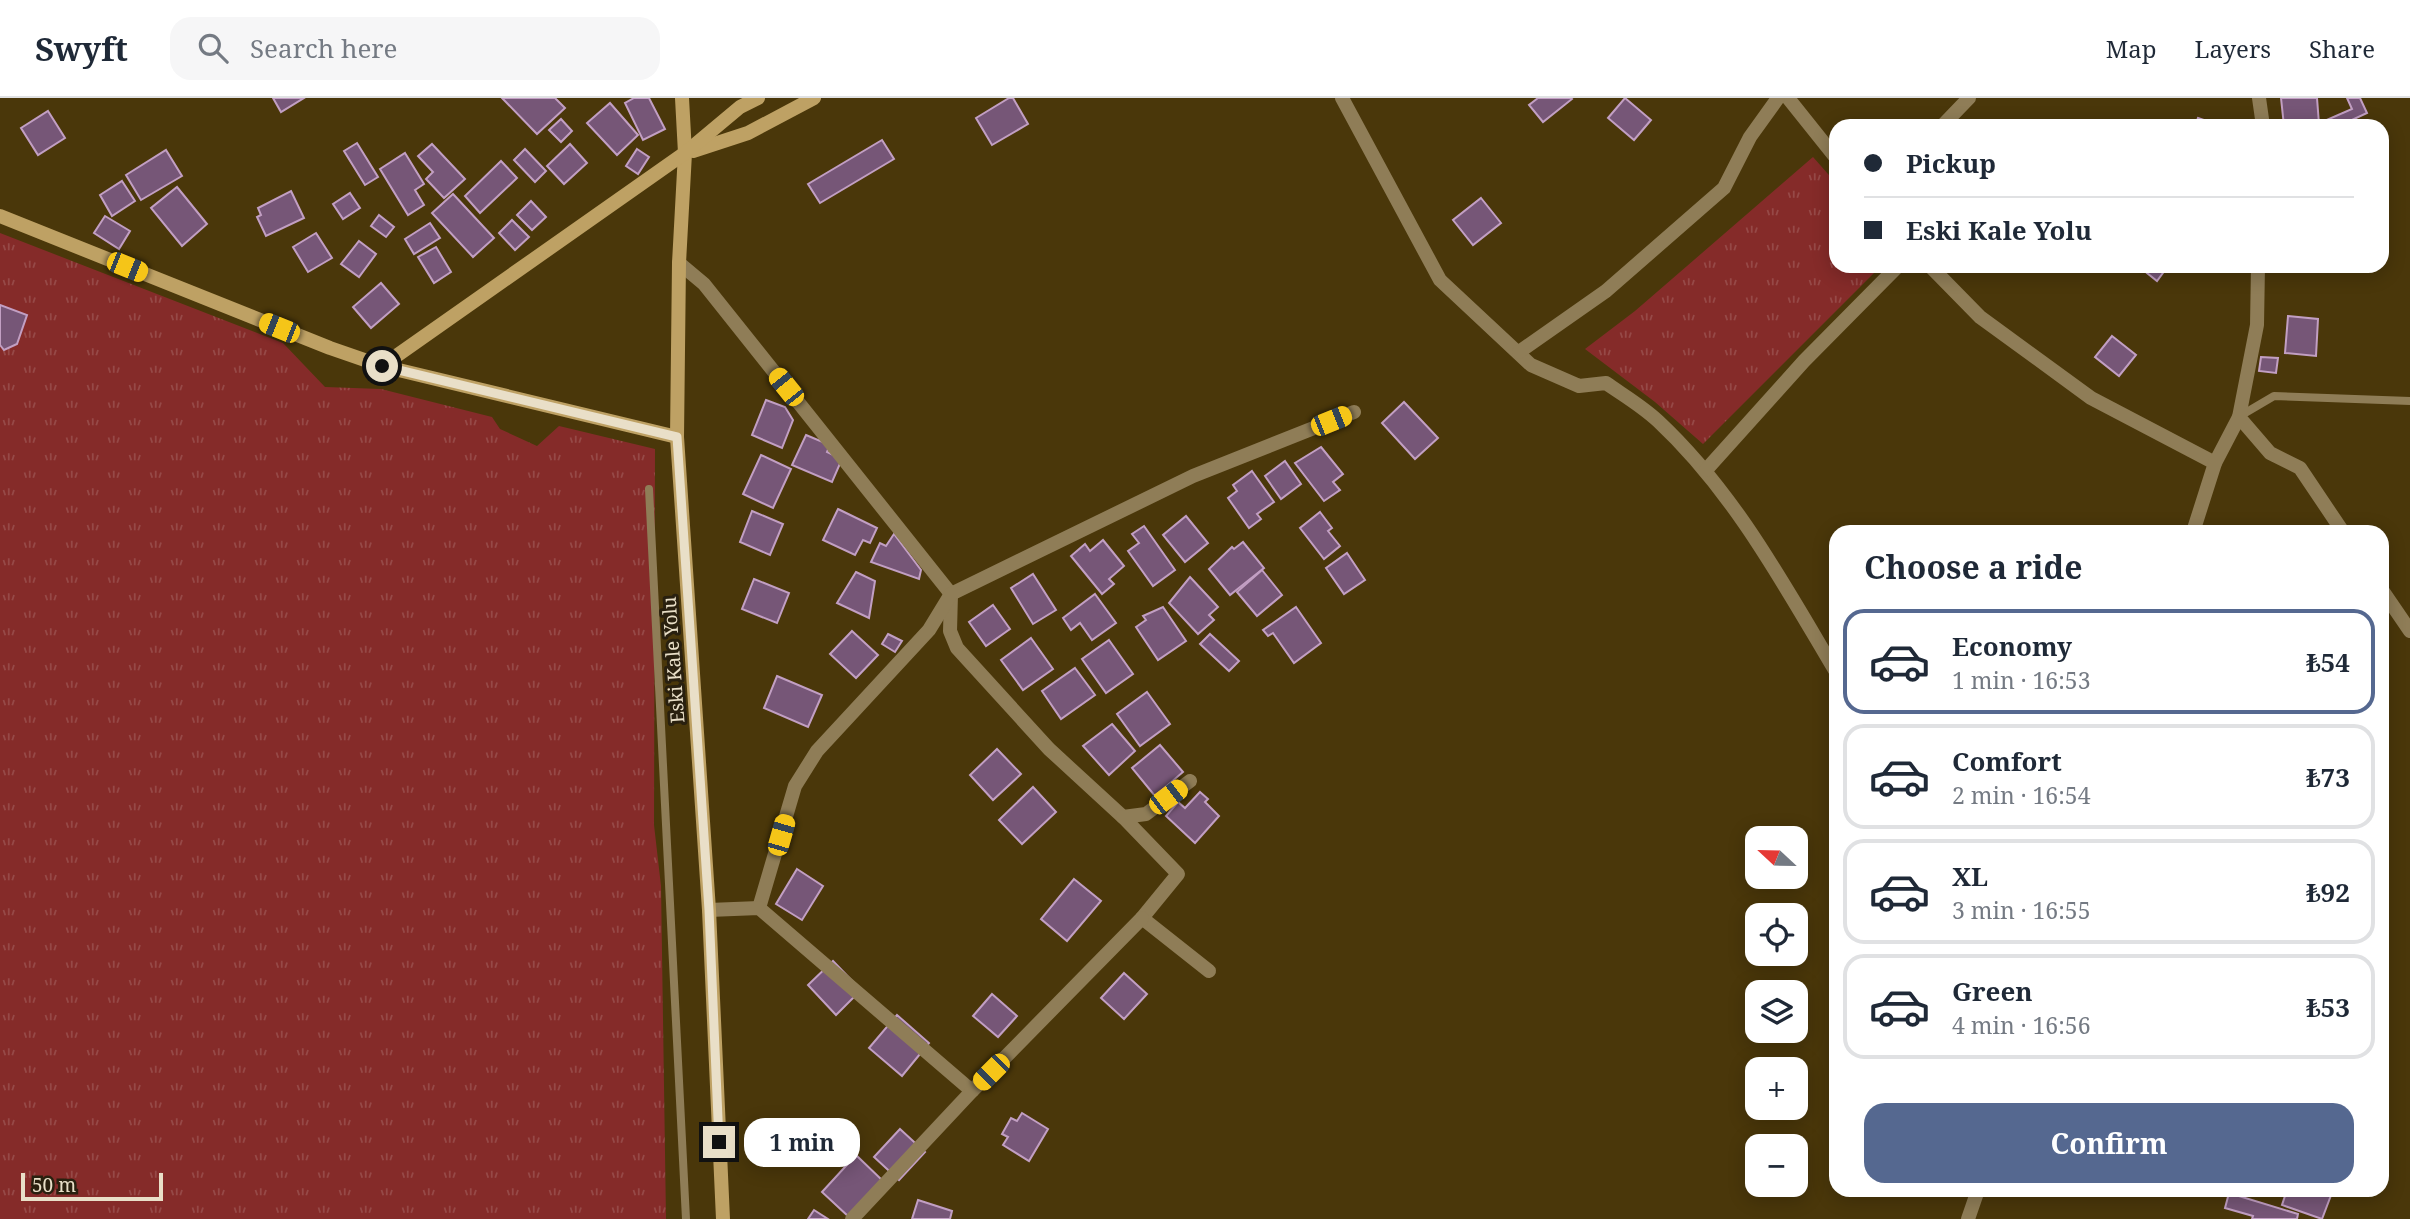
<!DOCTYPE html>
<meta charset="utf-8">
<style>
:root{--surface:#fff;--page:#f6f6f7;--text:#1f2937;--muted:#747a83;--line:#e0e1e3;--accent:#556890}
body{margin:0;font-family:"Noto Serif",serif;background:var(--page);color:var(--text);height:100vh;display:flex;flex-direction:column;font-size:26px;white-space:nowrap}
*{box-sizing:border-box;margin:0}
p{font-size:23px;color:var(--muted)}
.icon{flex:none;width:38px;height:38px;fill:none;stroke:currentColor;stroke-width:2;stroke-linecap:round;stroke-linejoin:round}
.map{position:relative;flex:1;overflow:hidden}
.side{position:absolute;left:1829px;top:427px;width:560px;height:672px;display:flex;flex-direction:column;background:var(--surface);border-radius:21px;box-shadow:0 4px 18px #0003}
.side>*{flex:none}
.top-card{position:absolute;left:1829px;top:21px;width:560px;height:154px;border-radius:21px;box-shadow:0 4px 18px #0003;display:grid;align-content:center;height:154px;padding:0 35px;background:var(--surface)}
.needle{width:46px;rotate:292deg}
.fabs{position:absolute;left:1745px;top:728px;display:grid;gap:14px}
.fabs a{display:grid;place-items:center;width:63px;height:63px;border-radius:14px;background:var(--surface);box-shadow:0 4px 18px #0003;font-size:35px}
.scale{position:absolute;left:21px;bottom:18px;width:142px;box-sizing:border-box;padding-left:7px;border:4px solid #e9dfc8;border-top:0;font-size:19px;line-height:24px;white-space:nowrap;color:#e9dfc8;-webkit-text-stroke:5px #29200f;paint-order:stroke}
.end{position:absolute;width:32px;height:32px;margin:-16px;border:9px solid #e9dfc8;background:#111;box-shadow:0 0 0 4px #111}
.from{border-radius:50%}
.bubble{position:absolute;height:49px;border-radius:21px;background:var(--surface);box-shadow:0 4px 18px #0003;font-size:23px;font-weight:700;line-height:49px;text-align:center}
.car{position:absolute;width:21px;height:42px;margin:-21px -10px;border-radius:9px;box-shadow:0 0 5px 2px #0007;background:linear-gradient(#f5c518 24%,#345 0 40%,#f5c518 0 76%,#345 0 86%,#f5c518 0)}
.top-card b{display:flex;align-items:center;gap:24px;height:66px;font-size:26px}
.top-card b+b{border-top:2px solid var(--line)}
.top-card i{width:18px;height:18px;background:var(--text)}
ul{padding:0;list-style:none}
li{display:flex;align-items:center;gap:21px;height:105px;margin:0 14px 10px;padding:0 21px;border:4px solid var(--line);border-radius:21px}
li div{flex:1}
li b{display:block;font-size:26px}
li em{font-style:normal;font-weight:700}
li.selected{border-color:var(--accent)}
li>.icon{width:63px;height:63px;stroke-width:1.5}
h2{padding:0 35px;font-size:32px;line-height:84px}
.primary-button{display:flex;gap:14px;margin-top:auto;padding:14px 35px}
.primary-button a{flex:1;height:80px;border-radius:21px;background:var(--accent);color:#fff;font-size:28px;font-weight:700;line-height:80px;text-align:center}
header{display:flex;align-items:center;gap:42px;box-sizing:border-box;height:98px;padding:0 35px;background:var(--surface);border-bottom:2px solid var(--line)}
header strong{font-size:33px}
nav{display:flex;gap:38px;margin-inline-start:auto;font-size:24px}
.search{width:490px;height:63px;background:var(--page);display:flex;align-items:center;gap:18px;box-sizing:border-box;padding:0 24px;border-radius:21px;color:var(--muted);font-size:26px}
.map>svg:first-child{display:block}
.park{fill:url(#park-tufts)}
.building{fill:#765677;stroke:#c29fc3;stroke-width:2}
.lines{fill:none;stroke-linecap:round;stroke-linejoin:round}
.lane{stroke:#8f7d57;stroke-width:8}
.street{stroke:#8f7d57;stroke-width:14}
.secondary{stroke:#bea164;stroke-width:14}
.route{stroke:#e9dfc8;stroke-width:9}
.labels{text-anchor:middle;stroke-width:6;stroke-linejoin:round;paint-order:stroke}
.street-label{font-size:19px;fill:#e9dfc8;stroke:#29200f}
</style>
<header>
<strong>Swyft</strong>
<div class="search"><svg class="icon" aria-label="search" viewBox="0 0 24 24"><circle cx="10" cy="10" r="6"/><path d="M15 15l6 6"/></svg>Search here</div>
<nav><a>Map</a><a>Layers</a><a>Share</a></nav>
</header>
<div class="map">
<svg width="2410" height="1121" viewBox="0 0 2410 1121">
<defs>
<pattern id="park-tufts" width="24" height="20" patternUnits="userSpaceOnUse" patternTransform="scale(1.75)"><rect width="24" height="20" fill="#852b29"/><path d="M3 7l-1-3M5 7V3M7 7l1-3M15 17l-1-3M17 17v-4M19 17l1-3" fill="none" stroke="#964947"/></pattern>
</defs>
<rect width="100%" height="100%" fill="#4a370a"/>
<g class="park">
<path d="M1813 59 1836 85V168H1881L1703 346 1655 304 1585 251 1635 213Z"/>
<path d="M0 135 283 245 325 289 381 291 492 319 500 331 537 348 559 328 655 351 654 727 661 788 666 1121H0Z"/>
</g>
<g class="building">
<path d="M273 0H304L281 14Z"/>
<path d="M502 0H555L565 10 537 36Z"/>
<path d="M634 0H649L665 31 643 42 625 5Z"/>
<path d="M1009 0H1013L1028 26 992 47 976 20Z"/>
<path d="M1538 0H1571L1572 1 1543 24 1529 7Z"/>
<path d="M1625 0 1651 22 1634 42 1608 20Z"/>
<path d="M2281 0H2317L2319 26 2284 28Z"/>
<path d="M2347 0H2360L2367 15 2339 28H2324L2322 24 2352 11Z"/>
<path d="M610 5 638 37 617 57 587 25Z"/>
<path d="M48 13 65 40 38 57 21 30Z"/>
<path d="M2198 20 2221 28H2195Z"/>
<path d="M561 21 572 33 561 44 549 32Z"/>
<path d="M882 42 894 61 820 105 808 86Z"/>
<path d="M357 45 378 79 365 87 344 53Z"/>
<path d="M432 46 465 81 444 100 426 81 433 74 418 58Z"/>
<path d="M570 46 587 65 564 86 547 68Z"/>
<path d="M525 51 546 73 535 84 514 62Z"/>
<path d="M637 51 649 59 638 76 626 68Z"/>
<path d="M166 52 182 78 141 102 126 77Z"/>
<path d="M405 55 424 86 415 92 424 107 408 117 380 71Z"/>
<path d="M501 63 517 80 480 115 465 98Z"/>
<path d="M122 83 135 103 112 118 100 97Z"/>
<path d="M177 89 207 126 182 148 151 110Z"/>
<path d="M291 93 304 120 266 138 257 119 261 117 258 110Z"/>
<path d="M350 95 360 110 343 121 333 106Z"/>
<path d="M453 96 494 140 473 159 432 115Z"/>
<path d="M1481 100 1501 125 1473 147 1453 122Z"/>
<path d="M531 103 546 119 532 132 517 117Z"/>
<path d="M379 117 394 129 386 139 371 128Z"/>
<path d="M105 118 130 133 119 151 94 135Z"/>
<path d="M512 122 529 139 515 152 499 135Z"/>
<path d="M430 125 440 140 414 156 405 141Z"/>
<path d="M316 135 332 160 308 174 293 149Z"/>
<path d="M359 143 376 156 359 179 341 166Z"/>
<path d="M436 149 451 174 434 185 418 159Z"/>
<path d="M2147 168H2168L2157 183 2147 175 2150 171Z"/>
<path d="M381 185 399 206 371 230 353 209Z"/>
<path d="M0 207 27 217 17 246 4 252 0 247Z"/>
<path d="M2288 218 2318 221 2316 258 2285 255Z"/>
<path d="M2112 238 2136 257 2119 278 2095 259Z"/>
<path d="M2261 259 2278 260 2276 275 2259 273Z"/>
<path d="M766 302 785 309 793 322 782 350 752 337Z"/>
<path d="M1404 304 1438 340 1415 361 1382 325Z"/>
<path d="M806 337 830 347 827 354 842 361 832 384 792 367Z"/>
<path d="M1321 349 1343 376 1333 384 1340 392 1324 403 1295 365Z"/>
<path d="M761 357 791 371 773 410 743 396Z"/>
<path d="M1285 363 1301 386 1281 401 1265 378Z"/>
<path d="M1252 373 1274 404 1257 416 1261 421 1249 430 1228 400 1237 393 1233 387Z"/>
<path d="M838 411 877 430 870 445 863 442 855 457 823 442Z"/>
<path d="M752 413 783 426 770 457 740 444Z"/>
<path d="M1320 414 1332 430 1328 433 1340 448 1324 461 1300 430Z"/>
<path d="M1186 418 1208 445 1185 464 1163 437Z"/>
<path d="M1144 428 1175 472 1153 488 1128 453 1139 445 1132 436Z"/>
<path d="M894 436 921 472 919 481 871 464 880 445 886 448Z"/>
<path d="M1103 442 1124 468 1109 481 1114 486 1102 496 1071 458 1085 446 1090 453Z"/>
<path d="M1243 444 1264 470 1230 497 1209 471 1232 449 1234 451Z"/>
<path d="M1347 455 1365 482 1344 496 1326 470Z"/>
<path d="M1262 472 1282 497 1257 518 1237 494Z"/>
<path d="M856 474 875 483 869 520 837 505Z"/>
<path d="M1033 476 1056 512 1033 526 1011 490Z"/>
<path d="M1190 479 1218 509 1209 517 1214 522 1198 536 1169 505Z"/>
<path d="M754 481 789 495 777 525 742 511Z"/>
<path d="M1095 496 1116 525 1092 542 1080 525 1071 532 1063 520Z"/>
<path d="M993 507 1010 531 986 548 969 524Z"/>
<path d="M1163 509 1186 543 1158 562 1136 529 1146 522 1143 518Z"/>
<path d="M1296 509 1321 545 1294 565 1273 535 1268 538 1263 532Z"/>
<path d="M852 533 878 557 856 580 830 556Z"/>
<path d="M888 536 902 543 895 554 882 546Z"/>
<path d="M1210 536 1239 563 1229 573 1200 546Z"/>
<path d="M1031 540 1053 571 1023 592 1001 562Z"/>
<path d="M1109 542 1133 576 1106 595 1082 561Z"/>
<path d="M1075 570 1095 597 1061 621 1042 593Z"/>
<path d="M777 578 822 597 808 629 764 610Z"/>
<path d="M1147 594 1170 626 1140 648 1117 616Z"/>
<path d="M1112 626 1135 653 1109 677 1083 648Z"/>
<path d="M1160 647 1183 674 1155 698 1132 670Z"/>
<path d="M997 651 1021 676 993 702 970 677Z"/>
<path d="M1033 689 1056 714 1022 746 999 722Z"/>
<path d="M1200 694 1208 701 1205 704 1219 718 1195 745 1166 718 1178 704 1185 710Z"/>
<path d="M797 771 823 788 802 822 776 806Z"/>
<path d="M1074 781 1101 803 1067 843 1041 821Z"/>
<path d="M833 863 861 892 836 917 808 887Z"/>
<path d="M1124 875 1147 896 1124 921 1101 900Z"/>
<path d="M992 896 1017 918 998 939 973 918Z"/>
<path d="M897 917 929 945 902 978 869 950Z"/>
<path d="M1022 1015 1048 1031 1029 1063 1003 1047 1008 1039 1002 1036 1011 1020 1017 1023Z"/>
<path d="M900 1031 925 1054 899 1082 874 1059Z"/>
<path d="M856 1057 883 1083 849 1119 822 1094Z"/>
<path d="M2287 1092H2333L2322 1121 2282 1107Z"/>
<path d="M2229 1095 2298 1116 2297 1121H2252L2253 1118 2225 1110Z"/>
<path d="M918 1102 952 1113 950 1121H912Z"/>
<path d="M814 1112 828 1121H808Z"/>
</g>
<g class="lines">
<g class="lane">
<path d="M2240 318 2274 298 2410 303"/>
<path d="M649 391 686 1121"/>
</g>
<g class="street">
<path d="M1342 0 1440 182 1531 267 1579 288 1606 285C1623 297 1642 308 1658 323 1734 394 1783 485 1836 574"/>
<path d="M1788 0 1836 60"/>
<path d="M2259 0 2263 28"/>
<path d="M1942 28 1969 0"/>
<path d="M679 165 704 186 951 496 950 533 957 550 1049 651 1123 719 1146 716 1190 683"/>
<path d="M1930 168 1980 219 2091 300 2215 365"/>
<path d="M1519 254 1606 193 1724 90 1750 39 1778 0"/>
<path d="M2239 319 2270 355 2300 370 2343 434"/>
<path d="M1706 372 1804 263 1898 168"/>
<path d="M2193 434 2215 365 2239 319 2257 227 2258 168"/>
<path d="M2382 492 2410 533"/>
<path d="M1123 719 1178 776 1142 820 1209 873"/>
<path d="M759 810 795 688 817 653 929 532 951 496 1193 378 1354 314"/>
<path d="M709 812 759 810 972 993"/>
<path d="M852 1121 972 993 1142 820"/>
<path d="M1968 1121 1978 1092"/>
</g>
<g class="secondary">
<path d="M682 0 685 55 679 165 677 339 709 812 723 1121"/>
<path d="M693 53 748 35 814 0"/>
<path d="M0 118 330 250 382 268 677 339"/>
<path d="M382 268 685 55 740 9 758 0"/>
</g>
</g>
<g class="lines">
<path class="route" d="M382 268 677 339 709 812 719 1044"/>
</g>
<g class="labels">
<g class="street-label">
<text transform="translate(673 562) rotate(-94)" y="7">Eski Kale Yolu</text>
</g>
</g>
</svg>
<div class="fabs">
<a><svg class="needle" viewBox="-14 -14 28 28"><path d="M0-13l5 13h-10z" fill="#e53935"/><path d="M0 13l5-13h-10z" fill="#747a83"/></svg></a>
<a><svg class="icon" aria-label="locate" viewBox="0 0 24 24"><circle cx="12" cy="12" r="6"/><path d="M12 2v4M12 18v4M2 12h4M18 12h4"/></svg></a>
<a><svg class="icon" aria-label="layers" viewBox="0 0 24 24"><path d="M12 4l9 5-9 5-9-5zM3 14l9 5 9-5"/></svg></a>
<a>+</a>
<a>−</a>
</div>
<div class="scale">50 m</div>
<i class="end from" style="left:382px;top:268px"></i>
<i class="end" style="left:719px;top:1044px"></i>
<div class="bubble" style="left:744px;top:1020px;width:116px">1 min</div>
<i class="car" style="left:127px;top:169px;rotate:112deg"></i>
<i class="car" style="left:279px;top:230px;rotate:292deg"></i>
<i class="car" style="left:786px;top:289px;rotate:321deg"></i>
<i class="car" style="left:1331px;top:323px;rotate:68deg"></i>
<i class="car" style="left:1168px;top:699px;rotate:53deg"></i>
<i class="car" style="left:781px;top:737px;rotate:16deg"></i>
<i class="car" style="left:991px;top:974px;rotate:225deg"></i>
<div class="top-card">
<b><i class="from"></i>Pickup</b>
<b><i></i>Eski Kale Yolu</b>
</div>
<section class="side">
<h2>Choose a ride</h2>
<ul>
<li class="selected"><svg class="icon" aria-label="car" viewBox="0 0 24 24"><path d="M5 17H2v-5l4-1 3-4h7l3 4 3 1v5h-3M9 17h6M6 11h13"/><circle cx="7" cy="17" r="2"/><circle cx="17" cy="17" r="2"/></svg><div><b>Economy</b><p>1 min · 16:53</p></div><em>₺54</em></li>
<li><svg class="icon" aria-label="car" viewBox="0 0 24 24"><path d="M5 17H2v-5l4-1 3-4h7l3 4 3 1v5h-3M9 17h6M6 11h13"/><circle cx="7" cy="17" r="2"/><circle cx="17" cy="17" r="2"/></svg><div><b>Comfort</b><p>2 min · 16:54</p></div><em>₺73</em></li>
<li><svg class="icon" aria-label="car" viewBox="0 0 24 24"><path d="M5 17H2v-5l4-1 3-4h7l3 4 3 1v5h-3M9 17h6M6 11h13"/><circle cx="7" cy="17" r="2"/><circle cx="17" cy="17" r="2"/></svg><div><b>XL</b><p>3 min · 16:55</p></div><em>₺92</em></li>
<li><svg class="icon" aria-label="car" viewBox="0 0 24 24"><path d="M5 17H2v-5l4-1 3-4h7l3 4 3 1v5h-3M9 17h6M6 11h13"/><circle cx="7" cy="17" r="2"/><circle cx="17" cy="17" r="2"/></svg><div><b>Green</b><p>4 min · 16:56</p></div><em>₺53</em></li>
</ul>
<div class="primary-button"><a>Confirm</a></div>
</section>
</div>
